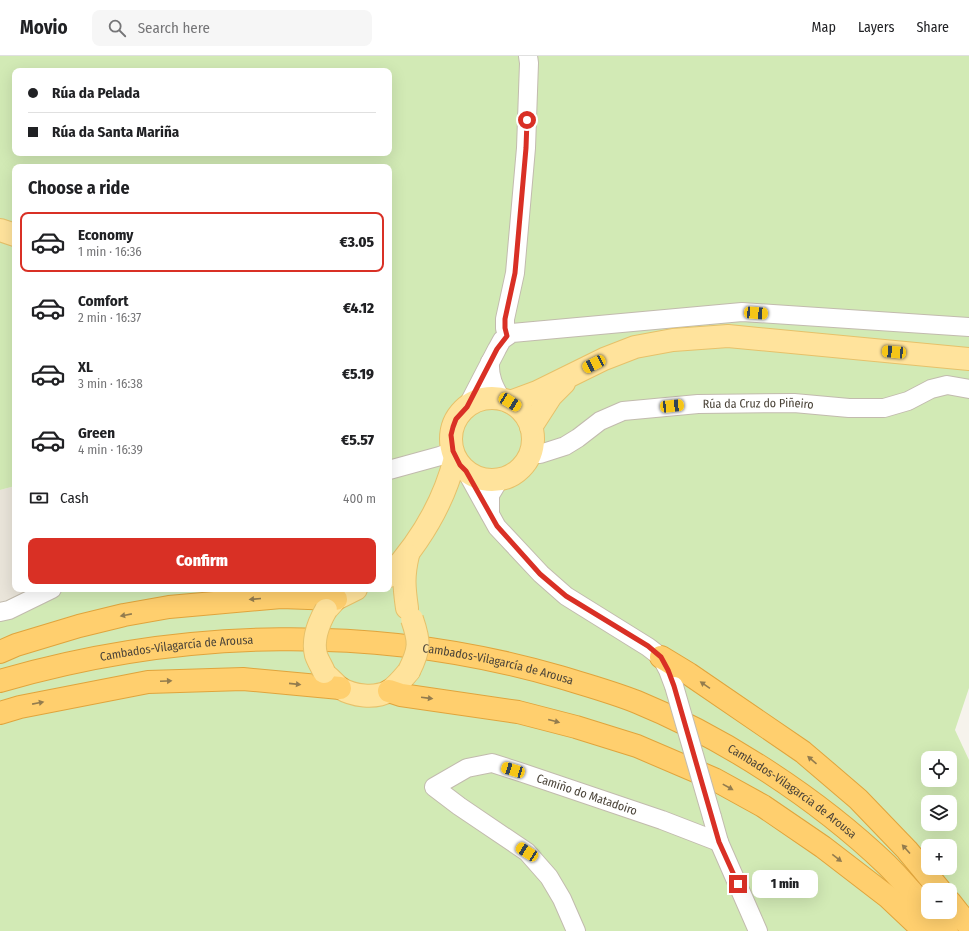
<!DOCTYPE html>
<meta charset="utf-8">
<style>
:root{--surface:#fff;--page:#f6f6f6;--text:#202124;--muted:#757577;--line:#e0e0e0;--accent:#d93025}
body{margin:0;font-family:"Fira Sans Condensed",sans-serif;background:var(--page);color:var(--text);height:100vh;display:flex;flex-direction:column;font-size:15px;white-space:nowrap}
*{box-sizing:border-box;margin:0}
p{font-size:13px;color:var(--muted)}
.icon{flex:none;width:22px;height:22px;fill:none;stroke:currentColor;stroke-width:2;stroke-linecap:round;stroke-linejoin:round}
.map{position:relative;flex:1;overflow:hidden}
.sheet{position:absolute;left:12px;top:108px;width:380px;height:428px;display:flex;flex-direction:column;background:var(--surface);border-radius:8px;box-shadow:0 4px 16px #0002}
.sheet>*{flex:none}
.top-card{position:absolute;left:12px;top:12px;width:380px;height:88px;border-radius:8px;box-shadow:0 4px 16px #0002;display:grid;align-content:center;height:88px;padding:0 16px;background:var(--surface)}
.controls{position:absolute;left:921px;top:695px;display:grid;gap:8px}
.controls a{display:grid;place-items:center;width:36px;height:36px;border-radius:8px;background:var(--surface);box-shadow:0 4px 16px #0002;font-size:20px}
.end{position:absolute;width:18px;height:18px;margin:-9px;border:5px solid #d93025;background:#fff;box-shadow:0 0 0 2px #fff}
.from{border-radius:50%}
.bubble{position:absolute;height:28px;border-radius:8px;background:var(--surface);box-shadow:0 4px 16px #0002;font-size:13px;font-weight:800;line-height:28px;text-align:center}
.car{position:absolute;width:12px;height:24px;margin:-12px -6px;border-radius:5px;box-shadow:0 0 3px 1px #0007;background:linear-gradient(#f5c518 24%,#345 0 40%,#f5c518 0 76%,#345 0 86%,#f5c518 0)}
.top-card b{display:flex;align-items:center;gap:14px;height:38px;font-size:15px}
.top-card b+b{border-top:1px solid var(--line)}
.top-card i{width:10px;height:10px;background:var(--text)}
ul{padding:0;list-style:none}
li{display:flex;align-items:center;gap:12px;height:60px;margin:0 8px 6px;padding:0 8px;border:2px solid transparent;border-radius:8px}
li div{flex:1}
li b{display:block;font-size:15px}
li em{font-style:normal;font-weight:800}
li.selected{border-color:var(--accent)}
li>.icon{width:36px;height:36px;stroke-width:1.5}
h2{padding:0 16px;font-size:18px;line-height:48px}
.pay{display:flex;align-items:center;gap:10px;height:44px;padding:0 16px;font-size:15px}
.pay p{margin-inline-start:auto}
.action{display:flex;gap:8px;margin-top:auto;padding:8px 16px}
.action a{flex:1;height:46px;border-radius:8px;background:var(--accent);color:#fff;font-size:16px;font-weight:800;line-height:46px;text-align:center}
header{display:flex;align-items:center;gap:24px;box-sizing:border-box;height:56px;padding:0 20px;background:var(--surface);border-bottom:1px solid var(--line)}
header strong{font-size:19px}
nav{display:flex;gap:22px;margin-inline-start:auto;font-size:14px}
.search{width:280px;height:36px;background:var(--page);display:flex;align-items:center;gap:10px;box-sizing:border-box;padding:0 14px;border-radius:8px;color:var(--muted);font-size:15px}
.map>svg:first-child{display:block}
.residential{fill:#eae5da}
.green{fill:#d2eab5;fill-rule:evenodd}
.lines{fill:none;stroke-linecap:round;stroke-linejoin:round}
.minor-casing{stroke:#c2bbae;stroke-width:20}
.major-casing{stroke:#e6c16a;stroke-width:24}
.highway-casing{stroke:#e0a43c;stroke-width:24}
.minor{stroke:#fff;stroke-width:18}
.major{stroke:#ffe39c;stroke-width:22}
.highway{stroke:#ffcf6e;stroke-width:22}
.minor-bridge-casing{stroke:#c2bbae;stroke-width:20;stroke-linecap:butt}
.major-bridge-casing{stroke:#e6c16a;stroke-width:24;stroke-linecap:butt}
.minor-bridge{stroke:#fff;stroke-width:18}
.major-bridge{stroke:#ffe39c;stroke-width:22}
.oneway{fill:#937c4e}
.route{stroke:#d93025;stroke-width:5}
.labels{text-anchor:middle;stroke-width:4;stroke-linejoin:round;paint-order:stroke}
.street-label{font-size:12px;fill:#4b4439;stroke:#fff}
</style>
<header>
<strong>Movio</strong>
<div class="search"><svg class="icon" aria-label="search" viewBox="0 0 24 24"><circle cx="10" cy="10" r="6"/><path d="M15 15l6 6"/></svg>Search here</div>
<nav><a>Map</a><a>Layers</a><a>Share</a></nav>
</header>
<div class="map">
<svg width="969" height="875" viewBox="0 0 969 875">
<rect width="100%" height="100%" fill="#f6f3ec"/>
<path class="residential" d="M15 430V533H52L0 559V434Z"/>
<path class="green" d="M0 0H969V632L955 674 969 704V875H0V560L46 533H389V111H15V430L0 434ZM15 15H389V97H15ZM928 702H950V724H928ZM928 746H950V768H928ZM928 790H950V812H928ZM928 834H950V856H928Z"/>
<g class="lines">
<defs>
<g id="minor">
<path d="M507 280 505 272V263L515 217 526 92 529 7 528 0"/>
<path d="M490 306C489 321 494 331 502 344"/>
<path d="M467 351 497 293 502 284 512 277 742 256 969 271"/>
<path id="s1" d="M531 397 540 398 565 390 578 382 600 365 623 355 698 348 794 347 849 352H884L908 345 931 333 947 329 969 333"/>
<path d="M389 414 440 400 453 395"/>
<path d="M466 415 497 471 541 518 566 540 648 591 661 601 668 614 674 630"/>
<path d="M490 458V439L499 424"/>
<path d="M0 556 9 554 52 533"/>
<path d="M712 761 719 786 758 875"/>
<path id="s2" d="M576 875 562 843 549 821 527 796 459 750 434 731 467 712 492 707 523 717 662 764 719 786"/>
</g>
<g id="major">
<path d="M0 174 15 179"/>
<circle cx="492" cy="383" r="41"/>
<path d="M510 346 537 336 604 303 635 291 673 284 728 280 969 303"/>
<path d="M531 371 551 340 564 327"/>
<path d="M389 520C420 486 444 446 455 402"/>
<path d="M407 552C404 531 403 520 408 499"/>
<path d="M326 554 336 543 356 533"/>
<path d="M326 619C331 623 335 628 340 632 353 640 375 643 389 635 397 630 403 622 409 615"/>
</g>
<g id="highway">
<path d="M0 596 16 589 79 570 124 559 169 551 281 541 336 543"/>
<path d="M661 601 689 618 803 696 858 743 907 794 940 834"/>
<path id="s3" d="M0 625C182 572 378 568 560 621 586 629 612 636 637 646 725 682 818 743 887 809 901 823 914 839 928 853"/>
<path d="M389 635 401 639 518 656 576 671 637 690 714 723 763 750 823 791 888 841 924 875"/>
<path d="M0 657 20 651 148 626 243 623 340 632"/>
<path d="M950 846 969 870"/>
<path d="M930 856 947 875"/>
</g>
</defs>
<use href="#minor" class="minor-casing"/>
<use href="#major" class="major-casing"/>
<use href="#highway" class="highway-casing"/>
<use href="#minor" class="minor"/>
<use href="#major" class="major"/>
<use href="#highway" class="highway"/>
<defs>
<path id="minor-bridge" d="M674 630 712 761"/>
<g id="major-bridge">
<path d="M409 615C420 593 420 586 412 563"/>
<path d="M324 616C322 611 318 605 316 599 312 583 318 568 326 554"/>
</g>
</defs>
<use href="#minor-bridge" class="minor-bridge-casing"/>
<use href="#major-bridge" class="major-bridge-casing"/>
<use href="#minor-bridge" class="minor-bridge"/>
<use href="#major-bridge" class="major-bridge"/>
</g>
<defs><path id="oneway-solid" d="M-6-.8H1V-3.2L6.5 0L1 3.2V.8H-6Z"/></defs>
<g class="oneway">
<use href="#oneway-solid" transform="translate(255 543) rotate(175)"/>
<use href="#oneway-solid" transform="translate(126 559) rotate(169)"/>
<use href="#oneway-solid" transform="translate(166 625) rotate(-3)"/>
<use href="#oneway-solid" transform="translate(295 628) rotate(6)"/>
<use href="#oneway-solid" transform="translate(705 629) rotate(-146)"/>
<use href="#oneway-solid" transform="translate(427 642) rotate(7)"/>
<use href="#oneway-solid" transform="translate(38 647) rotate(-11)"/>
<use href="#oneway-solid" transform="translate(554 665) rotate(15)"/>
<use href="#oneway-solid" transform="translate(812 704) rotate(-139)"/>
<use href="#oneway-solid" transform="translate(728 731) rotate(29)"/>
<use href="#oneway-solid" transform="translate(906 793) rotate(-132)"/>
<use href="#oneway-solid" transform="translate(837 802) rotate(38)"/>
</g>
<g class="lines">
<path class="route" d="M527 64 526 92 515 217 505 263V272L507 280 497 293 467 351 456 363 453 371 451 379 453 395 460 409 466 415 497 470 540 518 566 540 648 590 661 601 668 614 674 630 719 786 738 828"/>
</g>
<g class="labels">
<g class="street-label">
<text dy="4" stroke="none"><textPath href="#s1" startOffset="239">Rúa da Cruz do Piñeiro</textPath></text>
<text dy="4" stroke="none"><textPath href="#s3" startOffset="180">Cambados-Vilagarcía de Arousa</textPath></text>
<text dy="4" stroke="none"><textPath href="#s3" startOffset="504">Cambados-Vilagarcía de Arousa</textPath></text>
<text dy="4" stroke="none"><textPath href="#s3" startOffset="828">Cambados-Vilagarcía de Arousa</textPath></text>
<text dy="4" stroke="none"><textPath href="#s2" startOffset="371">Camiño do Matadoiro</textPath></text>
</g>
</g>
</svg>
<div class="controls">
<a><svg class="icon" aria-label="locate" viewBox="0 0 24 24"><circle cx="12" cy="12" r="6"/><path d="M12 2v4M12 18v4M2 12h4M18 12h4"/></svg></a>
<a><svg class="icon" aria-label="layers" viewBox="0 0 24 24"><path d="M12 4l9 5-9 5-9-5zM3 14l9 5 9-5"/></svg></a>
<a>+</a>
<a>−</a>
</div>
<i class="end from" style="left:527px;top:64px"></i>
<i class="end" style="left:738px;top:828px"></i>
<div class="bubble" style="left:752px;top:814px;width:66px">1 min</div>
<i class="car" style="left:756px;top:257px;rotate:94deg"></i>
<i class="car" style="left:894px;top:296px;rotate:275deg"></i>
<i class="car" style="left:594px;top:308px;rotate:243deg"></i>
<i class="car" style="left:510px;top:346px;rotate:121deg"></i>
<i class="car" style="left:672px;top:350px;rotate:84deg"></i>
<i class="car" style="left:513px;top:714px;rotate:287deg"></i>
<i class="car" style="left:527px;top:796px;rotate:303deg"></i>
<div class="top-card">
<b><i class="from"></i>Rúa da Pelada</b>
<b><i></i>Rúa da Santa Mariña</b>
</div>
<section class="sheet">
<h2>Choose a ride</h2>
<ul>
<li class="selected"><svg class="icon" aria-label="car" viewBox="0 0 24 24"><path d="M5 17H2v-5l4-1 3-4h7l3 4 3 1v5h-3M9 17h6M6 11h13"/><circle cx="7" cy="17" r="2"/><circle cx="17" cy="17" r="2"/></svg><div><b>Economy</b><p>1 min · 16:36</p></div><em>€3.05</em></li>
<li><svg class="icon" aria-label="car" viewBox="0 0 24 24"><path d="M5 17H2v-5l4-1 3-4h7l3 4 3 1v5h-3M9 17h6M6 11h13"/><circle cx="7" cy="17" r="2"/><circle cx="17" cy="17" r="2"/></svg><div><b>Comfort</b><p>2 min · 16:37</p></div><em>€4.12</em></li>
<li><svg class="icon" aria-label="car" viewBox="0 0 24 24"><path d="M5 17H2v-5l4-1 3-4h7l3 4 3 1v5h-3M9 17h6M6 11h13"/><circle cx="7" cy="17" r="2"/><circle cx="17" cy="17" r="2"/></svg><div><b>XL</b><p>3 min · 16:38</p></div><em>€5.19</em></li>
<li><svg class="icon" aria-label="car" viewBox="0 0 24 24"><path d="M5 17H2v-5l4-1 3-4h7l3 4 3 1v5h-3M9 17h6M6 11h13"/><circle cx="7" cy="17" r="2"/><circle cx="17" cy="17" r="2"/></svg><div><b>Green</b><p>4 min · 16:39</p></div><em>€5.57</em></li>
</ul>
<div class="pay"><svg class="icon" aria-label="cash" viewBox="0 0 24 24"><path d="M3 7h18v10H3z"/><circle cx="12" cy="12" r="2"/></svg>Cash<p>400 m</p></div>
<div class="action"><a>Confirm</a></div>
</section>
</div>
